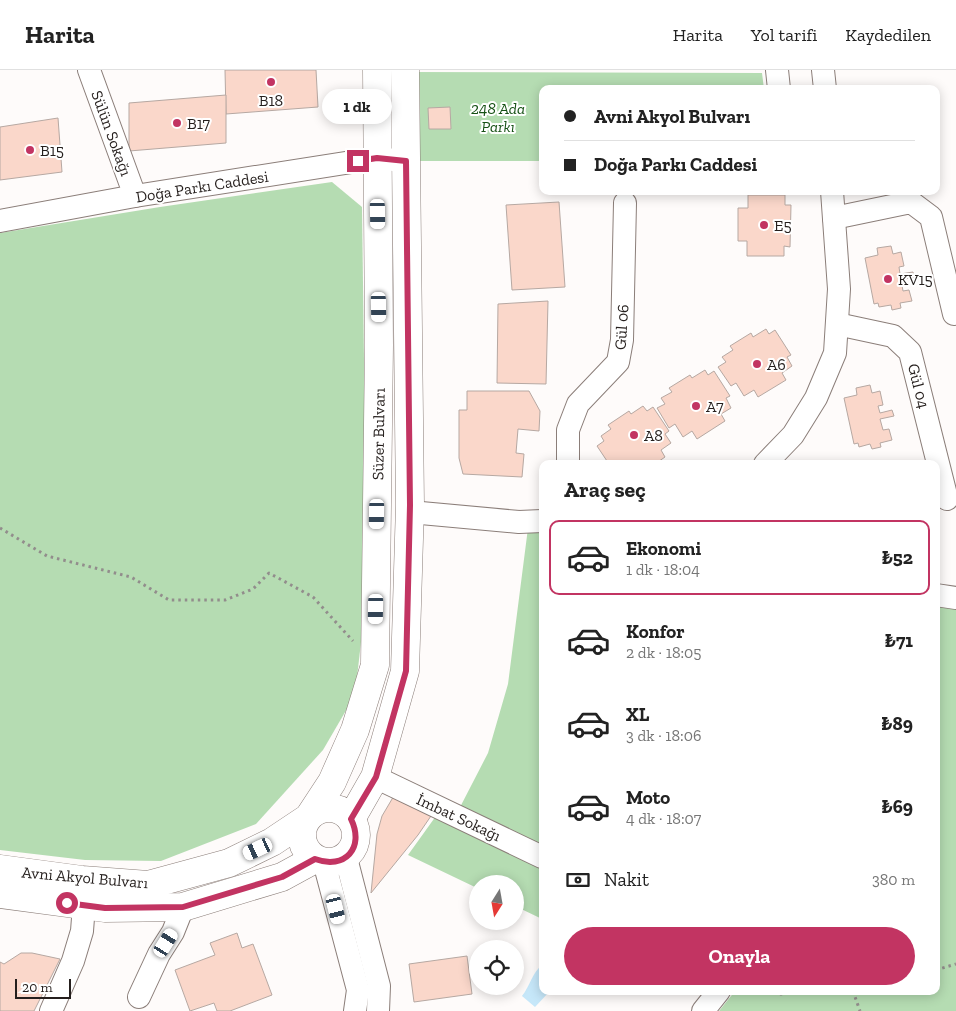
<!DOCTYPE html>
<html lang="tr">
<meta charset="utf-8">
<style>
:root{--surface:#fff;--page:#f2f2f2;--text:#222;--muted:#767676;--line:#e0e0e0;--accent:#c23462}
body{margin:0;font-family:"Zilla Slab",serif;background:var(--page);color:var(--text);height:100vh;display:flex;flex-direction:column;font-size:19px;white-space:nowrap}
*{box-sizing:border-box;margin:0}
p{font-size:16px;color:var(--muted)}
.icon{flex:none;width:28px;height:28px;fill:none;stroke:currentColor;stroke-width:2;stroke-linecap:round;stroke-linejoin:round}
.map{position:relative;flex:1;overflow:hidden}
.panel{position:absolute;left:539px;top:390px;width:401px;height:535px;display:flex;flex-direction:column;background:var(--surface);border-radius:10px;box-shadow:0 2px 12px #0003}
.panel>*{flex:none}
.top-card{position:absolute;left:539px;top:15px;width:401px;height:110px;border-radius:10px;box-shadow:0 2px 12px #0003;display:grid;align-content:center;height:110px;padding:0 25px;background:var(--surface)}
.needle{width:32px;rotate:191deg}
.buttons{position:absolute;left:469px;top:805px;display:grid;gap:10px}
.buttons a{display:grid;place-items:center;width:55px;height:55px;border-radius:50%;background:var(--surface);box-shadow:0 2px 12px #0003;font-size:25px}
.scale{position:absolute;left:15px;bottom:12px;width:56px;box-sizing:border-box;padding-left:5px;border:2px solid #251f1d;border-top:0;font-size:14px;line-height:18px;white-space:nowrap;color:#251f1d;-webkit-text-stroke:4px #fff;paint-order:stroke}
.end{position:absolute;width:22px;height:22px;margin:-11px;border:6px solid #c23462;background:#fff;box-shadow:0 0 0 2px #fff}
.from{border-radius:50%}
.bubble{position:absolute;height:35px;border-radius:18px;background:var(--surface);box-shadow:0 2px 12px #0003;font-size:16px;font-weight:700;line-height:35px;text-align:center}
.car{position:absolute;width:15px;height:30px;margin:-15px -8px;border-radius:6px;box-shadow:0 0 4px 1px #0007;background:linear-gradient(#fff 24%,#345 0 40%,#fff 0 76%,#345 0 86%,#fff 0)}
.top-card b{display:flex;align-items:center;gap:18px;height:48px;font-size:19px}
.top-card b+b{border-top:1px solid var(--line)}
.top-card i{width:12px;height:12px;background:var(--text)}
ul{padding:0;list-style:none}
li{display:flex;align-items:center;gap:15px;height:75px;margin:0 10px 8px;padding:0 15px;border:2px solid transparent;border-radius:10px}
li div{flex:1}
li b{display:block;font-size:19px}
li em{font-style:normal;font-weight:700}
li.selected{border-color:var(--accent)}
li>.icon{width:45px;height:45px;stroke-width:1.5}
h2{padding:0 25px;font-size:22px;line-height:60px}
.pay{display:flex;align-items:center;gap:12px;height:55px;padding:0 25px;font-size:19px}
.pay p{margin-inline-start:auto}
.button{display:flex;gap:10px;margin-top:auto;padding:10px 25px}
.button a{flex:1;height:58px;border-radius:30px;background:var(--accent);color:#fff;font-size:20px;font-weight:700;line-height:58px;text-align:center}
header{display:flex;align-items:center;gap:30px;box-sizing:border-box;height:70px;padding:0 25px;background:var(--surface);border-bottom:1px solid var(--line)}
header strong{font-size:24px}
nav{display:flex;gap:28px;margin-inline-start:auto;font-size:18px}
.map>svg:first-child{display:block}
.green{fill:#b5dcb2}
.water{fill:#c6e7f9}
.building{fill:#fad7ca;stroke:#b6a8a2}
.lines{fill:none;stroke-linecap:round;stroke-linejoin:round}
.minor-casing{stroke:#8b7e79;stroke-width:24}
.major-casing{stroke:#8b7e79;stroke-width:29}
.path{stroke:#928d8c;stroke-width:3;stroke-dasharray:2.5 4;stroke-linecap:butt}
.minor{stroke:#fff;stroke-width:22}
.major{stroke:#fff;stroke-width:28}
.route{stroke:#c23462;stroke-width:6}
.poi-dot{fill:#c23462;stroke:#fff;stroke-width:2}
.labels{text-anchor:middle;stroke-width:4;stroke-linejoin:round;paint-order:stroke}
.poi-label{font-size:16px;fill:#251f1d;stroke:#fff;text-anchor:start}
.park-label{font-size:16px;font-style:italic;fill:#165115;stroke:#fff}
.street-label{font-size:16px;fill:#251f1d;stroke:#fff}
</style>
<header>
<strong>Harita</strong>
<nav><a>Harita</a><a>Yol tarifi</a><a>Kaydedilen</a></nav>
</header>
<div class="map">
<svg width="956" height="941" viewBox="0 0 956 941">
<rect width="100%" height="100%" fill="#fefbfa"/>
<g class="green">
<path d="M405 2 762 3 764 19H542V91H406Z"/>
<path d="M332 112 362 137 367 519 355 625 323 680 256 754 161 791 85 790 0 780V163L160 137Z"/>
<path d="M542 457V849L515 836V814H478L477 818 408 785 441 739 456 745 488 683 508 614 528 458Z"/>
<path d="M936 533 956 536V941H719L735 921H936Z"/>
</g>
<path class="water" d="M542 895V921H550L535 937 522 926C530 916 532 903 542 895Z"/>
<g class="building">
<path d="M225 0H316L318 37 226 44Z"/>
<path d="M226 25V73L129 81V33Z"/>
<path d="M450 37 451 59H429L428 38Z"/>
<path d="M58 48 62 102 0 110V57Z"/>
<path d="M748 125H785V135H791L790 177 784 176V186H747V171H738V138H748Z"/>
<path d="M559 132 565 217 512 220 506 135Z"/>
<path d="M891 176 893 184 901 182 904 196 899 197 900 204 913 202 914 207 901 210 903 221 909 220 912 231 900 233 901 238 892 240 891 235 879 237 878 233 874 234 865 188 878 185 877 178Z"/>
<path d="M548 231 546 314 497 313 498 234Z"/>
<path d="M766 259 769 264 775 260 791 285 787 287 792 296 782 303 786 310 758 327 754 320 744 326 736 313 731 316 718 297 726 292 722 287 733 280 730 276 751 263 753 267Z"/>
<path d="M705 300 708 305 714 301 730 326 726 328 731 338 721 344 725 351 697 369 692 361 683 367 675 354 669 358 657 338 665 334 661 328 672 322 669 318 690 305 692 308Z"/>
<path d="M870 315 872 323 880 321 883 335 878 336 880 343 892 340 894 346 880 349 883 360 889 359 892 370 880 373 881 377 872 379 870 374 859 377 858 373 854 374 844 328 857 325 856 318Z"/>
<path d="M467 321H529L540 341 539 361 518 359 516 383 524 384 522 407 463 404 459 388V340H467Z"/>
<path d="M643 336 647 341 653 337 669 361 665 364 671 373 661 380 665 387 655 394H617L615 391 609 394 597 376 604 371 601 366 611 359 608 355 629 341 631 344Z"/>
<path d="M395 724 433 743 418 765 371 823 377 764 382 746Z"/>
<path d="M237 863 242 878 253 874 272 925 230 941H217L214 933 190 941 175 900 215 885 210 873Z"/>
<path d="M21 883H32L60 889 34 941H0V892L4 894Z"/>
<path d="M467 886 472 924 414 932 409 894Z"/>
</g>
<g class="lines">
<defs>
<g id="minor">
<path d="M89 0 135 126"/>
<path d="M777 0 779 19"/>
<path d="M823 0 825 19"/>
<path d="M834 148 911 132 931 147 954 244"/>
<path d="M0 151 135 126 377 88 394 90"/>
<path d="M837 254 893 266 910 282 947 429"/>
<path d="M568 394V360L578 334 618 292 622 270 625 133"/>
<path d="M765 394 793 365 816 328 835 283 839 219 832 121"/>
<path d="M410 442 519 452 542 451"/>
<path d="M936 525 956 528"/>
<path d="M375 707 542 787"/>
<path d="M346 788 379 916 378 941"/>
<path d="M324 792 358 920 355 941"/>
<path d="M139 927 159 884 173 862 183 837"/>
<path d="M51 941 73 891 82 861 84 835"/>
<path d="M703 941 719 921"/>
</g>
<g id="major">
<circle cx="329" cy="765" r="27"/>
<path d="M311 744 332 712 355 660 375 595 379 275 377 0"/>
<path d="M351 749 375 707 405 601 410 435 405 0"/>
<path d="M0 799 82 810 148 815 229 793 272 772 305 750"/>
<path d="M0 824 105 838 183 837 282 807 315 789"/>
</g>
</defs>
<use href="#minor" class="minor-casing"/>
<use href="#major" class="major-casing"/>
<g class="path">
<path d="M0 458 47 486 131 507 169 530H225L253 519 269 503 313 527 353 571"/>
<path d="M936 900 956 894"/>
<path d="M774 921 781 924 791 921"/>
<path d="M853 921 860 941"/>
</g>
<use href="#minor" class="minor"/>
<use href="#major" class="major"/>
</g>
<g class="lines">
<path class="route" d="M67 833 105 838 183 837 282 807 315 789C345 800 365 778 351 749L376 707 406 601 410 435 406 91 377 88 358 91"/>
</g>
<g class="poi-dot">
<circle cx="271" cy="12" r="5"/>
<circle cx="177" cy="53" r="5"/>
<circle cx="30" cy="80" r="5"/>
<circle cx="764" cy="155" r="5"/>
<circle cx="888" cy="209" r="5"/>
<circle cx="757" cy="294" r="5"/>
<circle cx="696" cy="336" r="5"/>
<circle cx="634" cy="365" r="5"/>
</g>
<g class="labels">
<g class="poi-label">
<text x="271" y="36" text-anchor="middle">B18</text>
<text x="187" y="59">B17</text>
<text x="40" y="86">B15</text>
<text x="774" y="161">E5</text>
<text x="898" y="215">KV15</text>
<text x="767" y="300">A6</text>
<text x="706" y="342">A7</text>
<text x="644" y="371">A8</text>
</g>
<g class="park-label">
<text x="498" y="44">248 Ada<tspan x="498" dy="18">Parkı</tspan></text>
</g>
<g class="street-label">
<text transform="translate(112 63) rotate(70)" y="6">Sülün Sokağı</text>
<text transform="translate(202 116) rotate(-9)" y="6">Doğa Parkı Caddesi</text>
<text transform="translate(621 257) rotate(-86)" y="6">Gül 06</text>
<text transform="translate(919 316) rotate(76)" y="6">Gül 04</text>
<text transform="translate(378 364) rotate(-89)" y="6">Süzer Bulvarı</text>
<text transform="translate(459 747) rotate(25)" y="6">İmbat Sokağı</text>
<text transform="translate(85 807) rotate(5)" y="6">Avni Akyol Bulvarı</text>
</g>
</g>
</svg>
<div class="buttons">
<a><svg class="needle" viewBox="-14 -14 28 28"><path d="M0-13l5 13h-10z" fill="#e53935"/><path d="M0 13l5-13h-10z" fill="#767676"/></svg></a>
<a><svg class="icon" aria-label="locate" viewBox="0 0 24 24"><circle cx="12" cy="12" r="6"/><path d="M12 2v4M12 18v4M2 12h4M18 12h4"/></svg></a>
</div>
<div class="scale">20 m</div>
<i class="end from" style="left:67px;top:833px"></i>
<i class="end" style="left:358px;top:91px"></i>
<div class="bubble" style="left:322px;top:19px;width:70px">1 dk</div>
<i class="car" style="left:378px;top:144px;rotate:179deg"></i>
<i class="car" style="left:379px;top:237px;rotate:179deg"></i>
<i class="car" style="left:377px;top:444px;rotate:181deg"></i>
<i class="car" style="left:376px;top:539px;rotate:181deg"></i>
<i class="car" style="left:258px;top:779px;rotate:245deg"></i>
<i class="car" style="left:336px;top:839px;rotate:166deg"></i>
<i class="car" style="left:166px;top:873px;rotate:32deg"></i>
<div class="top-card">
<b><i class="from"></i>Avni Akyol Bulvarı</b>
<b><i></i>Doğa Parkı Caddesi</b>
</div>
<section class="panel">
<h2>Araç seç</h2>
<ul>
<li class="selected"><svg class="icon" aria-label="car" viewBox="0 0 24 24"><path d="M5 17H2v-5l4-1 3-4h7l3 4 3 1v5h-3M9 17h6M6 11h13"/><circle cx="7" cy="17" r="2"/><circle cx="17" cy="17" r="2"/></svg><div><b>Ekonomi</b><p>1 dk · 18:04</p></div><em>₺52</em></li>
<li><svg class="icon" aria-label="car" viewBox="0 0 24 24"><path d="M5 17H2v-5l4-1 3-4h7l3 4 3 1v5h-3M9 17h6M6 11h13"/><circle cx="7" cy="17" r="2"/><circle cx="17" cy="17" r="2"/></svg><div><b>Konfor</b><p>2 dk · 18:05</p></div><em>₺71</em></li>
<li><svg class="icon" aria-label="car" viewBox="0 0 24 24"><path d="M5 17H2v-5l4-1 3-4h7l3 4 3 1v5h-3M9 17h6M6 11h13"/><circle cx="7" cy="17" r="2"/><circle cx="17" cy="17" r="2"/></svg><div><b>XL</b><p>3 dk · 18:06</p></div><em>₺89</em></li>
<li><svg class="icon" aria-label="car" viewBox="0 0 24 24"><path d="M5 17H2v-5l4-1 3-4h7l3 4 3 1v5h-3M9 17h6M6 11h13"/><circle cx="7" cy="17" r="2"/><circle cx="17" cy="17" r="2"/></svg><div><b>Moto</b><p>4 dk · 18:07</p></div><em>₺69</em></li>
</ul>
<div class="pay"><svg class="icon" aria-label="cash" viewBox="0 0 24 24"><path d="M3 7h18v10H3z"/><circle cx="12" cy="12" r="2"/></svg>Nakit<p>380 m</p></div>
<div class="button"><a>Onayla</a></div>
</section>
</div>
